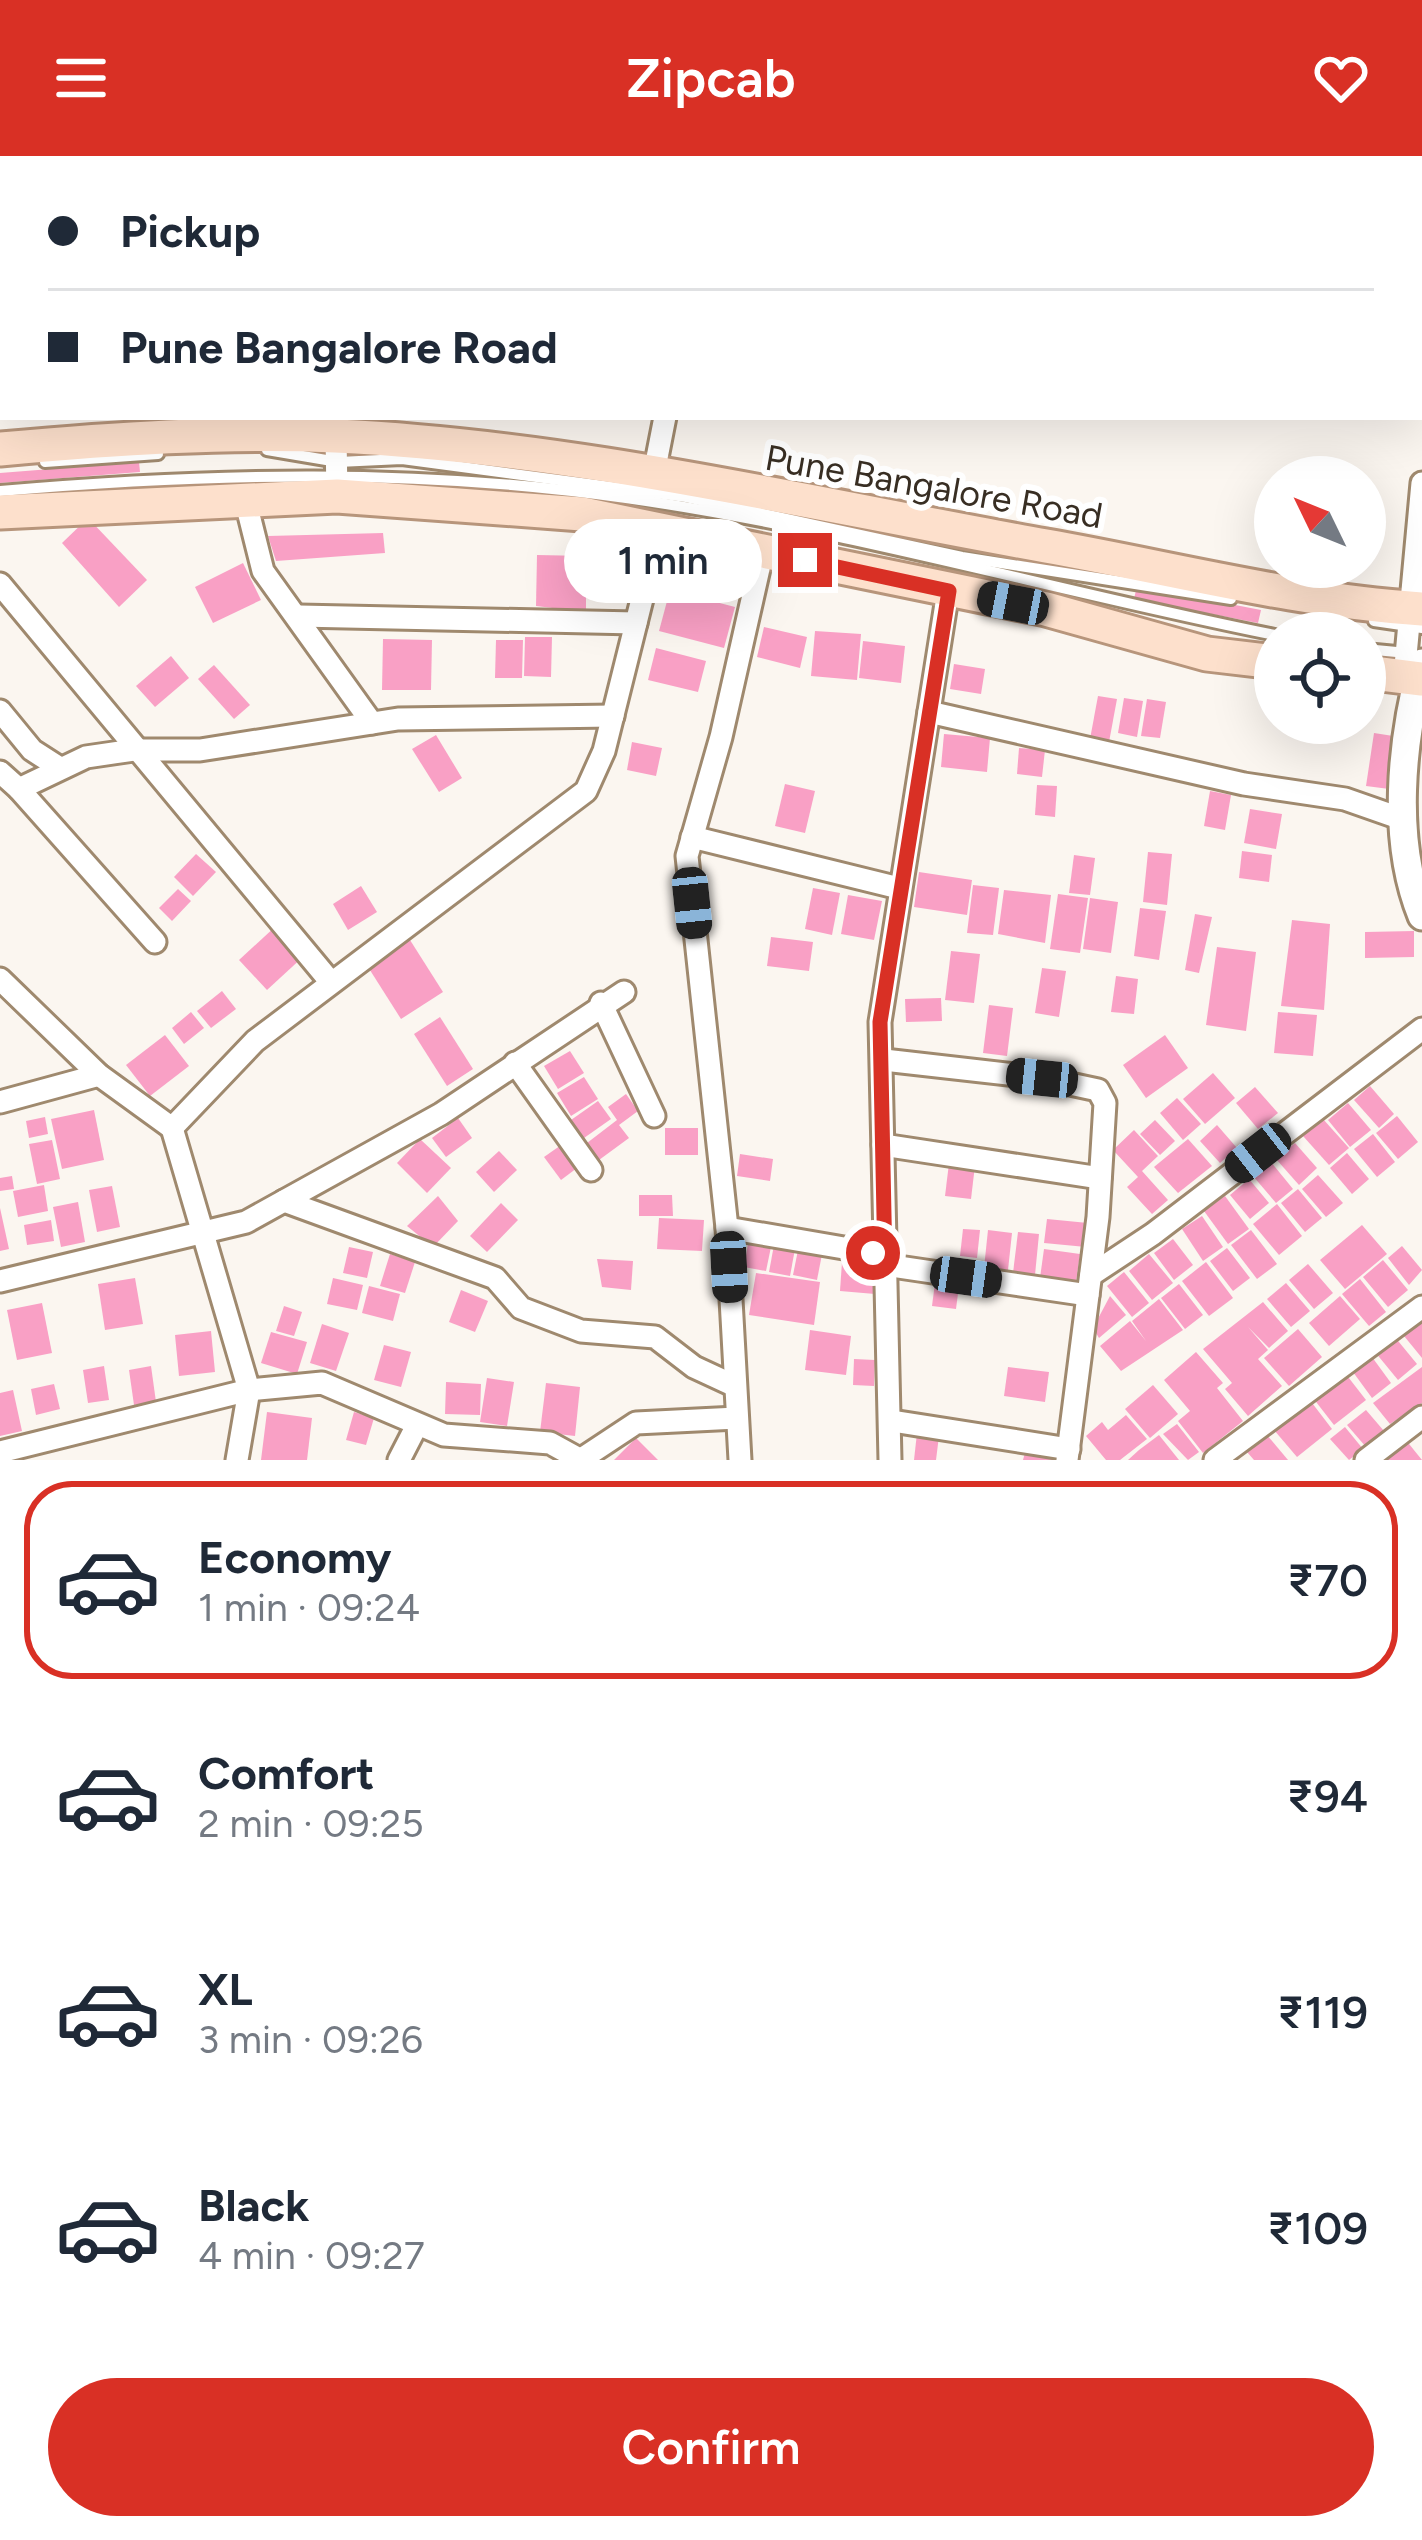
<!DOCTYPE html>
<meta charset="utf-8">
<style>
:root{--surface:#fff;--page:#f2f2f3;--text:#1f2937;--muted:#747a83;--line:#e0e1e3;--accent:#d93025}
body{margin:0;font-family:Figtree,sans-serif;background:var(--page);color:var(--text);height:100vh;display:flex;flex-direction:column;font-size:45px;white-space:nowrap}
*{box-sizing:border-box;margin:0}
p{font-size:39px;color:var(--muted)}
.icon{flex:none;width:66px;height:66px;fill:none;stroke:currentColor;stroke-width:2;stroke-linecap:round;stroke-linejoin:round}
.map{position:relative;height:1304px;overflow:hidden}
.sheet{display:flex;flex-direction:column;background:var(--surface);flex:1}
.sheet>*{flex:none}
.banner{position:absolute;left:0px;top:0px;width:1422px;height:264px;box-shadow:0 12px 48px #0002;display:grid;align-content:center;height:264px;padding:0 48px;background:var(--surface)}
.needle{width:78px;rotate:313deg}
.fabs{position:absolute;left:1254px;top:300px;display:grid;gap:24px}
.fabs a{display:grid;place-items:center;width:132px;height:132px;border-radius:50%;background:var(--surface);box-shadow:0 12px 48px #0002;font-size:60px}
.end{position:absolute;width:54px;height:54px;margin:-27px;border:15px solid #d93025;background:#fff;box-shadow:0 0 0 6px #fff}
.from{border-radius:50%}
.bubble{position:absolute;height:84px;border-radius:42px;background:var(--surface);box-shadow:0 12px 48px #0002;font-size:39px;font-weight:600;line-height:84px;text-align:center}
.car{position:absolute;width:36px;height:72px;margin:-36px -18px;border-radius:15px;box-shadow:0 0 9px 3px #0007;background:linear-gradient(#222 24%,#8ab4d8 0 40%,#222 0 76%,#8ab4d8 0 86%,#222 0)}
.banner b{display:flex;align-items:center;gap:42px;height:114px;font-size:45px}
.banner b+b{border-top:3px solid var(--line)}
.banner i{width:30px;height:30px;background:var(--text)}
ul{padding:21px 0 0;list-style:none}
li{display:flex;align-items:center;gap:36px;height:198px;margin:0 24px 18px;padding:0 24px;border:6px solid transparent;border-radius:48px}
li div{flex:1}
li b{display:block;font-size:45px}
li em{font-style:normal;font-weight:600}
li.active{border-color:var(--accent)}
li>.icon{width:108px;height:108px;stroke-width:1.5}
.action{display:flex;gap:24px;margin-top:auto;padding:24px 48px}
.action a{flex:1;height:138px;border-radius:72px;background:var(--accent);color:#fff;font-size:48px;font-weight:600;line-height:138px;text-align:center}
header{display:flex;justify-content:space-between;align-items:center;height:156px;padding:0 48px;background:var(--accent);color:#fff;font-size:54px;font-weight:600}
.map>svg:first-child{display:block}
.green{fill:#bcdd9e}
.building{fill:#f9a0c5}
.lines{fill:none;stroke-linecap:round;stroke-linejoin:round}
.service-casing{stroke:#9f896e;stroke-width:16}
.minor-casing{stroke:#9f896e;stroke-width:27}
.tertiary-casing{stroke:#9f896e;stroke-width:33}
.primary-casing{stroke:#b7957b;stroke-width:39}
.service{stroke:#fff;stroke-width:10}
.minor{stroke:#fff;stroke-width:21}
.tertiary{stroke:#fff;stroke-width:27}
.primary{stroke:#fde0cc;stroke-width:33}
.route{stroke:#d93025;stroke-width:15}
.labels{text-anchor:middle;stroke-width:12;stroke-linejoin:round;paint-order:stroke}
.street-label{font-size:36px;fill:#382e23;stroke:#fff}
</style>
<header><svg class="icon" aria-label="menu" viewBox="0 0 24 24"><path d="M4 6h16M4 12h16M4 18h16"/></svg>Zipcab<svg class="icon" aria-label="heart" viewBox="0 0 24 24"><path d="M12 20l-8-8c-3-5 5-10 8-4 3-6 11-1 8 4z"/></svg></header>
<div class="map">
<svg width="1422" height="1304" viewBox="0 0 1422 1304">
<rect width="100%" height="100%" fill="#fbf6f0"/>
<path class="green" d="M294 0H753L286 3Z"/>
<g class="building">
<path d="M139 306 140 316 0 327V317Z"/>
<path d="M88 362 147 424 119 451 62 387Z"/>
<path d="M383 377 385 397 276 405 268 380Z"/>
<path d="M537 399 586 400V456L536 450Z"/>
<path d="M243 407 261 444 213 467 195 431Z"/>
<path d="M1137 430 1261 454 1258 467 1134 443Z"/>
<path d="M670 434 735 451 724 492 659 475Z"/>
<path d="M764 471 807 481 800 512 757 501Z"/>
<path d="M815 475 861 478 857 524 811 520Z"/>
<path d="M525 481H552L551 521 524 520Z"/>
<path d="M383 483 432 484 431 534H382Z"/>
<path d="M496 484H523L522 522H495Z"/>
<path d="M863 485 905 490 901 527 859 522Z"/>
<path d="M656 492 706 505 698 536 648 524Z"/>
<path d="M171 500 189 522 155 551 136 530Z"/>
<path d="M954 508 985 513 981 538 950 533Z"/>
<path d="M214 509 250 549 234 563 198 523Z"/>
<path d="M1098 540 1117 543 1109 586 1090 583Z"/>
<path d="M1124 542 1143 545 1137 581 1118 577Z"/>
<path d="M1147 543 1166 546 1160 582 1141 580Z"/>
<path d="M1374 577 1406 582 1397 634 1366 630Z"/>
<path d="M944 578 990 582 987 616 941 611Z"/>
<path d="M436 579 462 622 439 636 412 593Z"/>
<path d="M632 586 662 592 656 620 627 614Z"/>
<path d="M1019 592 1045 594 1042 621 1017 618Z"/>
<path d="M785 628 815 635 805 677 775 670Z"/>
<path d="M1037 629 1057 630 1055 661 1035 659Z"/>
<path d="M1210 635 1231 639 1225 674 1204 670Z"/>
<path d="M1250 653 1282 658 1276 693 1244 687Z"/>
<path d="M1242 695 1272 699 1269 726 1239 722Z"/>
<path d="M1148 696 1172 698 1167 749 1143 746Z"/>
<path d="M196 698 216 716 193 740 174 721Z"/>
<path d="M1074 699 1095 702 1090 739 1069 737Z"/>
<path d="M919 716 972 724 967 759 914 751Z"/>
<path d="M973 729 999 732 993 779 967 777Z"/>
<path d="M361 730 377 756 348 774 333 748Z"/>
<path d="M813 732 840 737 832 779 805 773Z"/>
<path d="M178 733 191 745 172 765 159 752Z"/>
<path d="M1004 734 1051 739 1045 787 998 778Z"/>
<path d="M1058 738 1088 742 1080 797 1050 793Z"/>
<path d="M848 739 882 745 874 784 841 778Z"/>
<path d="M1090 742 1118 746 1111 797 1083 793Z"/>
<path d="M1140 752 1166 755 1159 804 1134 800Z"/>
<path d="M1195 758 1212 761 1199 817 1185 814Z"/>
<path d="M1292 764 1330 768 1324 854 1281 850Z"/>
<path d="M277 769 305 799 267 834 239 804Z"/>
<path d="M1414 775V801L1365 802V776Z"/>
<path d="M771 781 813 786 809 815 767 810Z"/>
<path d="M410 784 443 836 401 863 368 811Z"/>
<path d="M1217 791 1256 796 1246 875 1206 869Z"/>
<path d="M951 795 980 798 974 847 945 844Z"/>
<path d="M1042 812 1066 815 1059 861 1035 857Z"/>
<path d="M1116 820 1138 823 1134 858 1111 856Z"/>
<path d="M222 835 236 853 211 872 197 855Z"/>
<path d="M941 842 942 865 906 866 905 843Z"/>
<path d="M989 849 1013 852 1007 900 983 897Z"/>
<path d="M191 856 204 872 184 888 172 872Z"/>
<path d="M1278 856 1317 859 1313 900 1274 897Z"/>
<path d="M440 861 473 913 447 930 414 878Z"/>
<path d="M165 879 189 910 150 940 126 909Z"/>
<path d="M1165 879 1188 912 1146 942 1123 909Z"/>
<path d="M570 895 584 917 558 933 544 910Z"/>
<path d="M1213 917 1235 942 1205 968 1183 943Z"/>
<path d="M584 921 598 943 571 960 557 937Z"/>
<path d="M1370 930 1394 958 1379 972 1354 944Z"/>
<path d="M1255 931 1278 957 1258 973 1236 947Z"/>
<path d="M626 938 638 955 619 969 629 982 599 1004 587 987 617 964 608 951Z"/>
<path d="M1177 942 1201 968 1183 984 1160 957Z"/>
<path d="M598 945 611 963 584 982 571 964Z"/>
<path d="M1348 947 1371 974 1350 991 1328 964Z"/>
<path d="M94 954 104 1004 62 1013 51 963Z"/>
<path d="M1397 960 1418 986 1398 1003 1376 977Z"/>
<path d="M45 961 48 978 29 982 26 965Z"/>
<path d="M458 962 472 982 446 1001 432 982Z"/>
<path d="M1323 963 1349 992 1329 1009 1303 980Z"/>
<path d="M1155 964 1175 985 1160 999 1140 978Z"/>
<path d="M1217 969 1237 992 1220 1007 1200 985Z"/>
<rect x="665" y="972" width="33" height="27"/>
<path d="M1134 974 1158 1000 1142 1015 1168 1044 1152 1058 1127 1031 1138 1021 1113 994Z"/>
<path d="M1373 978 1395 1006 1377 1021 1354 993Z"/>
<path d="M420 983 451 1012 427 1037 397 1007Z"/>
<path d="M1188 983 1212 1010 1178 1037 1154 1011Z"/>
<path d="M52 984 60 1023 37 1028 29 988Z"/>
<path d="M564 987 581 1009 561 1024 544 1001Z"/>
<path d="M1295 987 1317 1012 1299 1029 1276 1003Z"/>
<path d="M499 995 517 1014 494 1036 476 1016Z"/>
<path d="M1347 997 1369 1023 1352 1038 1330 1012Z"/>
<path d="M740 998 773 1003 770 1025 737 1020Z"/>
<path d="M950 999 976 1001 971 1043 945 1040Z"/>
<path d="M1271 1006 1293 1033 1276 1047 1253 1020Z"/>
<path d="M1318 1019 1343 1047 1326 1061 1302 1033Z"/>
<path d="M12 1020 14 1033 0 1035V1022Z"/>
<path d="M1249 1023 1269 1047 1250 1063 1230 1039Z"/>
<path d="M44 1029 48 1055 18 1061 13 1035Z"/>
<path d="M112 1030 120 1071 97 1076 89 1034Z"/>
<path d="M1298 1033 1322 1062 1305 1076 1281 1047Z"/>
<path d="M639 1039H672L673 1060H639Z"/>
<path d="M438 1040 458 1065 433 1091 407 1070Z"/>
<path d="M1225 1040 1249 1073 1228 1088 1204 1055Z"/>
<path d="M78 1046 85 1086 61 1091 53 1051Z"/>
<path d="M501 1047 518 1064 487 1096 470 1080Z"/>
<path d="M1277 1048 1302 1080 1279 1099 1253 1068Z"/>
<path d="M0 1052 9 1093 0 1095Z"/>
<path d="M1202 1060 1223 1091 1203 1105 1182 1073Z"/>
<path d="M659 1062 704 1064 702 1095 657 1093Z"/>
<path d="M1047 1063 1088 1067 1086 1091 1044 1087Z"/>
<path d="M51 1064 54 1085 27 1089 24 1069Z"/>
<path d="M1362 1069 1387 1098 1345 1133 1320 1104Z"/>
<path d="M963 1073 980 1074 977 1102 960 1100Z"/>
<path d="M988 1074 1012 1077 1008 1114 984 1112Z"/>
<path d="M1251 1074 1277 1108 1257 1123 1231 1089Z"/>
<path d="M1018 1076 1039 1078 1035 1119 1013 1117Z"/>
<path d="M749 1082 772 1086 766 1115 744 1111Z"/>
<path d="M1173 1083 1193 1109 1174 1124 1154 1097Z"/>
<path d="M774 1089 795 1093 790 1120 769 1116Z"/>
<path d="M799 1089 823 1093 817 1124 793 1119Z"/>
<path d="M1402 1090 1422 1114 1409 1129 1388 1102Z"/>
<path d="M349 1091 373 1096 367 1122 343 1117Z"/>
<path d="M1227 1092 1250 1122 1233 1135 1210 1105Z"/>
<path d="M1044 1093 1080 1098 1076 1126 1040 1122Z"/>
<path d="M390 1098 415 1106 405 1137 380 1130Z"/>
<path d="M1149 1098 1173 1127 1152 1144 1129 1115Z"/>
<path d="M597 1103 633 1105 631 1134 602 1131Z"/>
<path d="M1383 1104 1408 1134 1388 1151 1363 1121Z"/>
<path d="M842 1106 878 1109 875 1138 840 1135Z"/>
<path d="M1206 1106 1233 1142 1209 1160 1182 1125Z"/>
<path d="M1308 1108 1333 1137 1314 1153 1289 1124Z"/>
<path d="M1124 1116 1149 1147 1132 1161 1107 1130Z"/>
<path d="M756 1117 820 1126 814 1169 749 1159Z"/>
<path d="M936 1119 960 1122 956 1153 932 1150Z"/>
<path d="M135 1122 143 1168 105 1174 98 1128Z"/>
<path d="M333 1122 363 1129 357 1154 327 1148Z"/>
<path d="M1360 1123 1386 1156 1369 1170 1342 1138Z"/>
<path d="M1286 1127 1310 1155 1291 1171 1267 1143Z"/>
<path d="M1179 1128 1203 1159 1185 1173 1161 1142Z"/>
<path d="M369 1130 400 1138 393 1165 362 1157Z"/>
<path d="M461 1134 488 1145 475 1176 449 1166Z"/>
<path d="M1110 1140 1126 1159 1099 1182 1093 1172Z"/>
<path d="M1340 1140 1360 1163 1329 1190 1309 1167Z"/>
<path d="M1159 1143 1183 1174 1121 1215 1100 1190 1130 1165 1146 1185 1132 1165Z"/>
<path d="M1263 1146 1288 1175 1269 1192 1248 1171 1268 1194 1258 1203 1282 1230 1248 1260 1225 1233 1232 1227 1203 1193Z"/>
<path d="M42 1147 52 1197 17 1204 7 1154Z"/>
<path d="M284 1150 302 1156 294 1180 276 1175Z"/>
<path d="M1422 1163V1202L1400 1175Z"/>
<path d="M322 1168 349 1177 336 1215 310 1207Z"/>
<path d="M1298 1173 1322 1201 1289 1230 1264 1202Z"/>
<path d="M810 1174 851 1180 846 1219 805 1214Z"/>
<path d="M211 1175 215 1216 179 1220 175 1179Z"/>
<path d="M271 1176 307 1186 297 1218 261 1207Z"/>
<path d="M1394 1180 1417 1208 1398 1224 1375 1196Z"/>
<path d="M384 1189 411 1196 401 1231 374 1224Z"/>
<path d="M1196 1196 1223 1227 1217 1232 1243 1265 1203 1297 1178 1265 1190 1255 1164 1224Z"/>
<path d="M1372 1201 1391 1227 1372 1242 1353 1216Z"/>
<path d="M854 1203 875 1204 874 1230 853 1229Z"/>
<path d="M104 1210 109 1244 88 1247 83 1214Z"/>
<path d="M151 1210 156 1246 134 1249 129 1214Z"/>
<path d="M1008 1211 1049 1216 1045 1246 1004 1240Z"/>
<path d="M1422 1211V1247L1390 1268 1373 1247Z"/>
<path d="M1345 1217 1366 1244 1334 1269 1313 1242Z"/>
<path d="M487 1222 514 1226 507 1270 480 1266Z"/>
<path d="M446 1226 481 1228 480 1259 445 1258Z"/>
<path d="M546 1227 580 1231 575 1280 540 1276Z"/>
<path d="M54 1228 60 1253 36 1259 31 1233Z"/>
<path d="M1153 1229 1178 1258 1150 1282 1125 1253Z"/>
<path d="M13 1234 22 1275 0 1280V1237Z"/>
<path d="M1309 1243 1332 1273 1297 1301 1274 1274Z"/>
<path d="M1366 1254 1384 1275 1366 1291 1347 1269Z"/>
<path d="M267 1256 312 1262 307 1304H261Z"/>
<path d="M354 1256 374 1262 366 1289 346 1284Z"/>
<path d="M1126 1259 1147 1283 1120 1304H1106L1086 1280 1102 1266 1108 1274Z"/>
<path d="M1177 1268 1199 1296 1188 1304 1163 1278Z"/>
<path d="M1345 1271 1363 1293 1349 1304 1330 1283Z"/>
<path d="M917 1277 939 1280 936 1304H914Z"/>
<path d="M1159 1279 1179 1304H1128L1139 1294Z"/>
<path d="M1267 1279 1288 1304H1254L1247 1296Z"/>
<path d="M636 1282 658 1304H614Z"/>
<path d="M1405 1283 1422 1304H1379Z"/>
<path d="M1026 1293 1060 1300 1059 1304H1023Z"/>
</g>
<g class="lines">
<defs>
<g id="service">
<path d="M239 0 240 3"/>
<path d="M267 294 338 306 402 303 686 341 962 401 1231 443"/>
<path d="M45 306 158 298"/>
<path d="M0 335C208 317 418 312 626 342 844 373 1059 436 1275 479"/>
<path d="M1374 465 1422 472"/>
<path d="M1365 493 1407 497"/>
</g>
<g id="minor">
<path d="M76 0 78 3"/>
<path d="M274 3 278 0"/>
<path d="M763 3V0"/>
<path d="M862 3 864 0"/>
<path d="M0 142 3 141"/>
<path d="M320 261 336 280 337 340"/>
<path d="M654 317 665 261"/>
<path d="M245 343 263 415 372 567"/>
<path d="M0 428 329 824"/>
<path d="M299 460 636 467"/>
<path d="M1404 521 1422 327"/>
<path d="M0 555 32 594 60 612"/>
<path d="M929 556 1244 628 1345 643 1405 664"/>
<path d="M0 616 19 633 86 601 134 594H200L398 563 613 560"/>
<path d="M19 633 155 786"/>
<path d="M692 681 899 732"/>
<path d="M0 823 99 919 172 972 255 885 586 635 604 595 659 375"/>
<path d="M601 847 654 960"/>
<path d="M884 904 1042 922 1098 934 1105 947 1098 1061 1067 1304"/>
<path d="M515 907 591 1014"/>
<path d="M0 946 99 919"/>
<path d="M172 972 249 1234 322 1227 444 1279 550 1287 581 1304"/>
<path d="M883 989 1100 1022"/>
<path d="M284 1045 495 1122 521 1152 581 1175 655 1181 694 1211 735 1230"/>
<path d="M727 1072 873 1097 885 1109 1088 1139"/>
<path d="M1091 1119 1153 1078 1422 873"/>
<path d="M0 1125 246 1066 441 958 624 836"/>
<path d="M892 1265 1069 1293"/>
<path d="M0 1296 249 1234 237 1304"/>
<path d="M399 1304 416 1271"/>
<path d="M580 1304 636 1267 737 1262"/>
<path d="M740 1304 727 1072 687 700 721 581 763 395"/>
<path d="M890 1304 880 866 948 435"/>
<path d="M1215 1304 1422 1151"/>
<path d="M1366 1304 1422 1261"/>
</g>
<path id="tertiary" d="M1422 507C1401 585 1391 684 1422 760"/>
<g id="primary">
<path d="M0 293C112 283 224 275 336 280 575 291 811 348 1046 390 1171 412 1295 445 1422 453"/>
<path d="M0 356 337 340 582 358 1046 453 1207 498 1275 506"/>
<path d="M1365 516 1422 523"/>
</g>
</defs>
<use href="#service" class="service-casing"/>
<use href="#minor" class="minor-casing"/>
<use href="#tertiary" class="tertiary-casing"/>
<use href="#primary" class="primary-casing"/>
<use href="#service" class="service"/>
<use href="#minor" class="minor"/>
<use href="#tertiary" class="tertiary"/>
<use href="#primary" class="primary"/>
</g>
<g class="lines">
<path class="route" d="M805 404 949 435 880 866 885 1108 873 1097"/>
</g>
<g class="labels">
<g class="street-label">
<text transform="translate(934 330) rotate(10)" y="13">Pune Bangalore Road</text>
</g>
</g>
</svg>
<div class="fabs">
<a><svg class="needle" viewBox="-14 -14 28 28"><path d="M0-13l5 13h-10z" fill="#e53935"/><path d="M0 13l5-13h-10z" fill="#747a83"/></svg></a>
<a><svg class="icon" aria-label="locate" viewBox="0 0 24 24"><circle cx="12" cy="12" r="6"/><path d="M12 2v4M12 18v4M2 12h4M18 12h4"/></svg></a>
</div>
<i class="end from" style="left:873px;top:1097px"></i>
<i class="end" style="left:805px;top:404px"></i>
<div class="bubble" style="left:564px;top:363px;width:198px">1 min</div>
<i class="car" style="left:1013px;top:447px;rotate:281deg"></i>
<i class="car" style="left:692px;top:747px;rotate:174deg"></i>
<i class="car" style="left:1042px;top:922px;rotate:276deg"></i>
<i class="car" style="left:1258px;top:997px;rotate:232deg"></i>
<i class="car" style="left:729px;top:1111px;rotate:177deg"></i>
<i class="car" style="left:966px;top:1121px;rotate:98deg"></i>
<div class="banner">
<b><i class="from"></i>Pickup</b>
<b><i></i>Pune Bangalore Road</b>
</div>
</div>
<section class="sheet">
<ul>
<li class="active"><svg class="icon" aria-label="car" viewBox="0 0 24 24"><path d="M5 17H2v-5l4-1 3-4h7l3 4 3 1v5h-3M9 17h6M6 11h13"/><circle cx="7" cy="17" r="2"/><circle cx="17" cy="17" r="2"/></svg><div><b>Economy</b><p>1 min · 09:24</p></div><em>₹70</em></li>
<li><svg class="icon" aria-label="car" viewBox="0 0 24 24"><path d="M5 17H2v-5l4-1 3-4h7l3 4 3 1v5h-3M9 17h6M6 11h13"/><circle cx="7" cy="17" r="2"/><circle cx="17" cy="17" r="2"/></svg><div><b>Comfort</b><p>2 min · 09:25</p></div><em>₹94</em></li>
<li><svg class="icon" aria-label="car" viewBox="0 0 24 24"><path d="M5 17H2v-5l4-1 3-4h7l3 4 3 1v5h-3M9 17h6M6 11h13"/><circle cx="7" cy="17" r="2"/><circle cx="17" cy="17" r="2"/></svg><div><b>XL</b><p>3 min · 09:26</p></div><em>₹119</em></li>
<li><svg class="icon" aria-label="car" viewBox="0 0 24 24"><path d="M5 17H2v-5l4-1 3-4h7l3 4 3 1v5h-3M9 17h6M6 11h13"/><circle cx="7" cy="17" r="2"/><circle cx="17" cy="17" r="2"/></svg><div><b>Black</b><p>4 min · 09:27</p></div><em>₹109</em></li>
</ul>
<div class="action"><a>Confirm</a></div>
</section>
